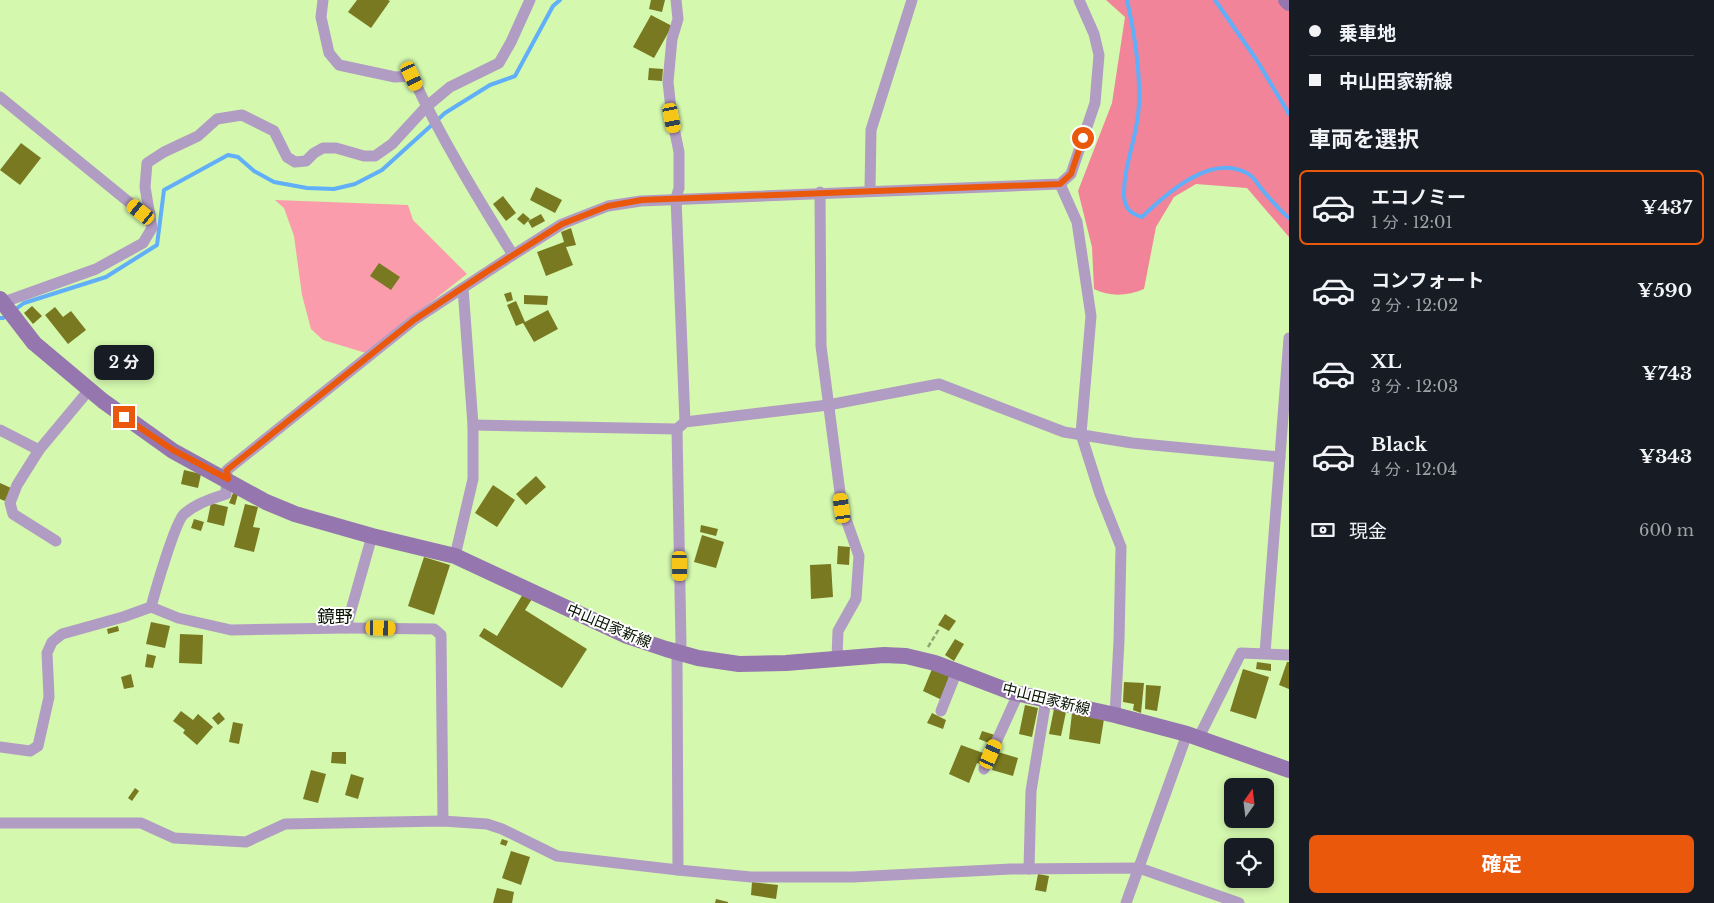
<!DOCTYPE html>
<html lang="ja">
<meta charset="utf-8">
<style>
:root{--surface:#171b24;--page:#242831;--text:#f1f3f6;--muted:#9ea1a6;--line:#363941;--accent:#ea580c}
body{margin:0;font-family:"Libre Baskerville","Noto Sans JP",serif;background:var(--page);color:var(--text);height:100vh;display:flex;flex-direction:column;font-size:19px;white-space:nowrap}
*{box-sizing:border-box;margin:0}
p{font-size:16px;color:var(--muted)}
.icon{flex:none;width:28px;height:28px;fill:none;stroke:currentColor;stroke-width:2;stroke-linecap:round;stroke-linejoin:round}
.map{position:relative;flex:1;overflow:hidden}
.panel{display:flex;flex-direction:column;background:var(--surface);width:425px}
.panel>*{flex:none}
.guide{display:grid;align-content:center;height:110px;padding:0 20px;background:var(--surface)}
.needle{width:32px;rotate:14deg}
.fabs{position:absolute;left:1224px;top:778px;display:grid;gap:10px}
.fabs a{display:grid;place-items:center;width:50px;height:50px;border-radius:8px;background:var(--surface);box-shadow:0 2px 8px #0003;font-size:25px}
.end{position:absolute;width:22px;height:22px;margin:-11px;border:6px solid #ea580c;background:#fff;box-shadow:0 0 0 2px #fff}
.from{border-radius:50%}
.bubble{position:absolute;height:35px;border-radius:8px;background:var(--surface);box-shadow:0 2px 8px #0003;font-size:16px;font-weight:700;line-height:35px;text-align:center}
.car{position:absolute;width:15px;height:30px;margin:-15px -8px;border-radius:6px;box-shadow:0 0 4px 1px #0007;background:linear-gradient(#f5c518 24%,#345 0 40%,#f5c518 0 76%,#345 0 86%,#f5c518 0)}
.guide b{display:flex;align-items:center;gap:18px;height:48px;font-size:19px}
.guide b+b{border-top:1px solid var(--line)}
.guide i{width:12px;height:12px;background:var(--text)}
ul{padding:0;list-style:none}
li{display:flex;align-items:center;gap:15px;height:75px;margin:0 10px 8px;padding:0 10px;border:2px solid transparent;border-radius:8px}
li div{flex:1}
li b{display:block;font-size:19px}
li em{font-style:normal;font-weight:700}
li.active{border-color:var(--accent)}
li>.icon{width:45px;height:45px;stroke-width:1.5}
h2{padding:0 20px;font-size:22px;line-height:60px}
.pay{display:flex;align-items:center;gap:12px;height:55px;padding:0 20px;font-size:19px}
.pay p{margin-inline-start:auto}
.cta{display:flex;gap:10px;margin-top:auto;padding:10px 20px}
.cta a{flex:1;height:58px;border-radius:8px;background:var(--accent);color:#fff;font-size:20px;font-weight:700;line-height:58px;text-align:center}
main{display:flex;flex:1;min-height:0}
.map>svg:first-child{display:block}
.green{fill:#fb9cac}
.forest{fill:#f18498}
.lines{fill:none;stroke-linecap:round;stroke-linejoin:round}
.stream{stroke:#61aef9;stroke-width:4}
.building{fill:#797921}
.path{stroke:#8ba670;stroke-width:2.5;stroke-dasharray:5 2.5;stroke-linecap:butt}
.minor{stroke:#b19cc3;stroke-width:11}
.secondary{stroke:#9676af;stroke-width:16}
.route{stroke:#ea580c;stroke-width:6}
.labels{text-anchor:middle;stroke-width:4;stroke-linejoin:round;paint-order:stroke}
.street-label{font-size:15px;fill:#071200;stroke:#fff}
.quarter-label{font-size:18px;fill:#071200;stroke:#fff}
</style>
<main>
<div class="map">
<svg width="1289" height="903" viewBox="0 0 1289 903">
<rect width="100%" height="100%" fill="#d4f8ae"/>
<path class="green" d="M275 200 408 205 413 220 467 274 366 353 323 340 311 329 302 295 294 236 284 208Z"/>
<path class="forest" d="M1106 0H1289V237L1247 188 1196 184 1174 197 1156 227 1144 289C1127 296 1110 297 1094 289L1092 247 1078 191 1112 103 1125 17Z"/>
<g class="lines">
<g class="stream">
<path d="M1127 0C1134 31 1140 70 1139 102 1139 134 1123 165 1124 196 1125 209 1131 214 1142 217 1167 193 1213 151 1250 175 1254 178 1257 183 1260 187 1269 198 1278 209 1289 218"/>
<path d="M1215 0 1256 59 1289 114"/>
<path d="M13 311 24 303 106 277 157 245 164 190 228 155 238 157 254 171 274 182 307 188 334 189 355 184 382 170 445 113 490 85 515 76 553 6 560 0"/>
<path d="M0 318H3L8 315"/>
</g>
</g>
<g class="building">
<path d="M357 0H388L390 1 371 28 348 12Z"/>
<path d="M651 0H665L662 12 649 9Z"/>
<path d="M651 15 672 26 654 58 633 47Z"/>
<path d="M649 68 663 69 662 81 648 80Z"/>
<path d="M21 143 41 158 20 185 0 170Z"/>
<path d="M536 187 562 200 555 213 530 200Z"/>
<path d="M503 196 516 213 506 221 493 204Z"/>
<path d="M523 213 530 219 524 225 517 219Z"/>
<path d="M541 214 545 221 532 228 528 221Z"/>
<path d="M571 228 576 245 566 247 573 265 546 276 537 252 564 242 561 232Z"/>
<path d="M379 263 400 277 391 290 370 276Z"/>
<path d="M511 292 513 300 507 302 504 294Z"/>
<path d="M524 295 548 296 547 305 524 304Z"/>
<path d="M516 301 525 322 548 310 558 329 534 342 523 323 516 326 507 305Z"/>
<path d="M32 306 42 316 33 324 24 313Z"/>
<path d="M55 307 63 317 71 311 86 330 68 344 45 315Z"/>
<path d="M184 470 201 474 198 488 181 484Z"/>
<path d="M536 476 546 487 526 505 516 494Z"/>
<path d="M0 483 11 488 5 501 0 499Z"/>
<path d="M493 485 515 500 497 527 475 513Z"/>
<path d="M233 493 238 494 235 505 229 503Z"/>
<path d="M211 503 228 507 224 526 207 522Z"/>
<path d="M245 504 258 507 253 527 260 528 254 552 234 547Z"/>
<path d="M194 519 204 522 201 531 191 528Z"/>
<path d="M701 525 718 529 716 536 700 532Z"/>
<path d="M702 535 724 542 716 568 694 562Z"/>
<path d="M838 546 850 547 849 565 837 564Z"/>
<path d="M424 557 450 565 434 615 408 606Z"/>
<path d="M831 564 833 597 811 599 810 565Z"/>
<path d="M523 594 532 599 525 610 587 649 562 688 479 636 484 628 497 636Z"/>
<path d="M945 614 956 621 949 631 938 625Z"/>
<path d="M151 622 170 626 165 648 146 644Z"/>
<path d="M118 626 119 631 108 634 107 629Z"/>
<path d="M180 634 203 635 202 664 179 663Z"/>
<path d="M955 639 964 644 954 661 945 655Z"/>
<path d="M147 654 156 656 153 668 145 667Z"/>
<path d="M1257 662 1271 664V671L1256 669Z"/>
<path d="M1287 662H1289V689L1279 685Z"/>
<path d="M932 669 951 677 942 700 923 691Z"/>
<path d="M1243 669 1269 677 1256 719 1230 711Z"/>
<path d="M131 674 134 687 124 689 121 677Z"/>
<path d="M1124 682 1144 683 1141 713 1133 710 1134 704 1123 702Z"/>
<path d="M1146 685 1161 686 1157 711 1145 709Z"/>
<path d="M1025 705 1038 708 1032 737 1019 734Z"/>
<path d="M1054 709 1066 712 1061 736 1049 734Z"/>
<path d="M181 711 193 720 198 714 213 727 197 745 183 733 185 730 173 721Z"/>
<path d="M219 712 225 719 218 725 212 718Z"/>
<path d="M932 713 946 720 943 729 927 723Z"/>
<path d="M1072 713 1104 719 1100 744 1069 739Z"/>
<path d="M233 722 243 724 239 744 229 742Z"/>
<path d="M982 731 995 735 991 744 979 739Z"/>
<path d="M961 745 986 754 981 764 977 763 969 783 949 774Z"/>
<path d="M332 752H346V764L331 763Z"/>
<path d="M998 752 1018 758 1013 776 992 770Z"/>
<path d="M311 770 326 774 318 803 303 799Z"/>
<path d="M351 774 364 778 358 799 345 795Z"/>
<path d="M135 788 139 791 132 801 128 798Z"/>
<path d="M502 839 508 841 506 846 500 844Z"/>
<path d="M511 851 530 857 521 885 502 878Z"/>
<path d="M1038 874 1049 876 1046 892 1035 890Z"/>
<path d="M752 882 778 885 776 899 751 895Z"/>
<path d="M497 888 514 892 512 903H493Z"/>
<path d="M716 899 728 902V903H715Z"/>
</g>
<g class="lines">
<path class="path" d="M928 647 939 629"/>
<g class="minor">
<path d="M323 0 321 17 329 53 339 65 395 77 412 76C441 138 477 197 513 255"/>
<path d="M676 0 678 19 672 39 668 82 672 118 679 152V188L676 198 685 422"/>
<path d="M0 97 141 212 150 214"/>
<path d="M1060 184 1077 222 1091 316 1081 434 1100 494 1121 547 1119 641 1115 715"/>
<path d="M870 190 871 130 912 0"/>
<path d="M820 192 821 346 842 508 859 556 856 599 838 631 837 658"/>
<path d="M4 302 96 269 143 243 152 228 145 187 147 163 164 152 198 136 217 119 242 115 274 131 287 157 295 162 306 161 314 153 323 148H336L364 156H375L392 144 426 107 450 87 499 63 511 42 530 0"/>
<path d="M473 425 677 429 685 422 828 405 939 384 1064 432 1132 443 1280 457"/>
<path d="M677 429 681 644 677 652 678 870"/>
<path d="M0 430 39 450 89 390"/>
<path d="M39 450 17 485 10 503 13 514 56 541"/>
<path d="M455 556 473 479V425L463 288"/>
<path d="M151 607 178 618 231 630 346 628 372 536"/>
<path d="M346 628 434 629 441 635 443 821"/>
<path d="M1265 653 1289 338"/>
<path d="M941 711 957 671"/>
<path d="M1199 737 1241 653 1289 655"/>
<path d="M0 747 30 751 38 746 49 697 47 653 52 642 62 634 123 617 151 607C155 592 175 522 184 514 197 503 211 499 226 494L227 470 414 320 513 255 562 224 608 206 641 201 1060 184 1071 174 1095 103 1099 55 1094 34 1079 0"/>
<path d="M984 769 1018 694"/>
<path d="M0 823H141L174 838 246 842 285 824 443 821 487 824 502 829 557 856 678 870 751 877H853L1011 869 1139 868 1239 903"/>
<path d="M1029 869 1031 791 1046 700"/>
<path d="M1126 903 1187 734"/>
</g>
<g class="secondary">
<path d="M1286 0 1289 3"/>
<path d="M0 299 34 343 103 401 173 451 266 502 295 514 372 536 455 556 627 636 666 649 698 658 739 664 786 663 884 655 906 656 935 663 1011 692 1115 715 1187 734 1289 770"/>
</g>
</g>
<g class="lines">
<path class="route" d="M124 417 173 450 228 479 227 470 414 320 488 271 562 224 608 206 642 200 1060 184 1071 174 1083 138"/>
</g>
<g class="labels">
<g class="street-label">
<text transform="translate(609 626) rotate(23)" y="5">中山田家新線</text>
<text transform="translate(1046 699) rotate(14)" y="5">中山田家新線</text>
</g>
<g class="quarter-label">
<text x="335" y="623">鏡野</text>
</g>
</g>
</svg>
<div class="fabs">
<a><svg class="needle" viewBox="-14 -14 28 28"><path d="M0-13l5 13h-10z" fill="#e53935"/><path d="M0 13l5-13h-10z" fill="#9ea1a6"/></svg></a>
<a><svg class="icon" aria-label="locate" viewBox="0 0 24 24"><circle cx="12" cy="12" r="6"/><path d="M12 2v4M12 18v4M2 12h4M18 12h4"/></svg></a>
</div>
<i class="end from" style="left:1083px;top:138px"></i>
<i class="end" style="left:124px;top:417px"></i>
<div class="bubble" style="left:94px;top:345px;width:60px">2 分</div>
<i class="car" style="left:412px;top:76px;rotate:155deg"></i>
<i class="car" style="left:672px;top:118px;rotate:169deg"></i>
<i class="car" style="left:141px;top:212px;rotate:309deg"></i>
<i class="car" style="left:842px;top:508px;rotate:352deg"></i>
<i class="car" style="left:680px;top:566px;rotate:179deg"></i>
<i class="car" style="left:381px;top:628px;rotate:91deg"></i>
<i class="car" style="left:991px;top:754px;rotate:24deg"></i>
</div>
<section class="panel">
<div class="guide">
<b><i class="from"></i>乗車地</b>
<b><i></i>中山田家新線</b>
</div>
<h2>車両を選択</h2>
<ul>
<li class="active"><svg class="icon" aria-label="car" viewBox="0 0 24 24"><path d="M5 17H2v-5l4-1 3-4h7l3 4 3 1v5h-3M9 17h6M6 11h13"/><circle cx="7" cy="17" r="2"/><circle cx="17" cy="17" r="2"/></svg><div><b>エコノミー</b><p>1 分 · 12:01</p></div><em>¥437</em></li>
<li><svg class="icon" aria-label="car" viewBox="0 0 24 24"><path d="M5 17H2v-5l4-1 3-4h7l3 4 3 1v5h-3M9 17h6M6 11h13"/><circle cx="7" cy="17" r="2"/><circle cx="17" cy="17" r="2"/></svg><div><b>コンフォート</b><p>2 分 · 12:02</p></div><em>¥590</em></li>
<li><svg class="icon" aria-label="car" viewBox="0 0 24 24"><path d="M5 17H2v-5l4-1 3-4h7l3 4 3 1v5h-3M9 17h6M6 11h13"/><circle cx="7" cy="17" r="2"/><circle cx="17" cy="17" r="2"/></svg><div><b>XL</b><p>3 分 · 12:03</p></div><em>¥743</em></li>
<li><svg class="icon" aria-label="car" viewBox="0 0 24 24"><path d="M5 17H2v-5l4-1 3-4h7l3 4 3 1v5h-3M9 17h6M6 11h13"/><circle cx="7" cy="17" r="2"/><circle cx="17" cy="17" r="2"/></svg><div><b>Black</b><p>4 分 · 12:04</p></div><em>¥343</em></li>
</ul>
<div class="pay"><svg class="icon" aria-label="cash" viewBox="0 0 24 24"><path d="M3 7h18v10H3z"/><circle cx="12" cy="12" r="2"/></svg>現金<p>600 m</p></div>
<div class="cta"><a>確定</a></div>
</section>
</main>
